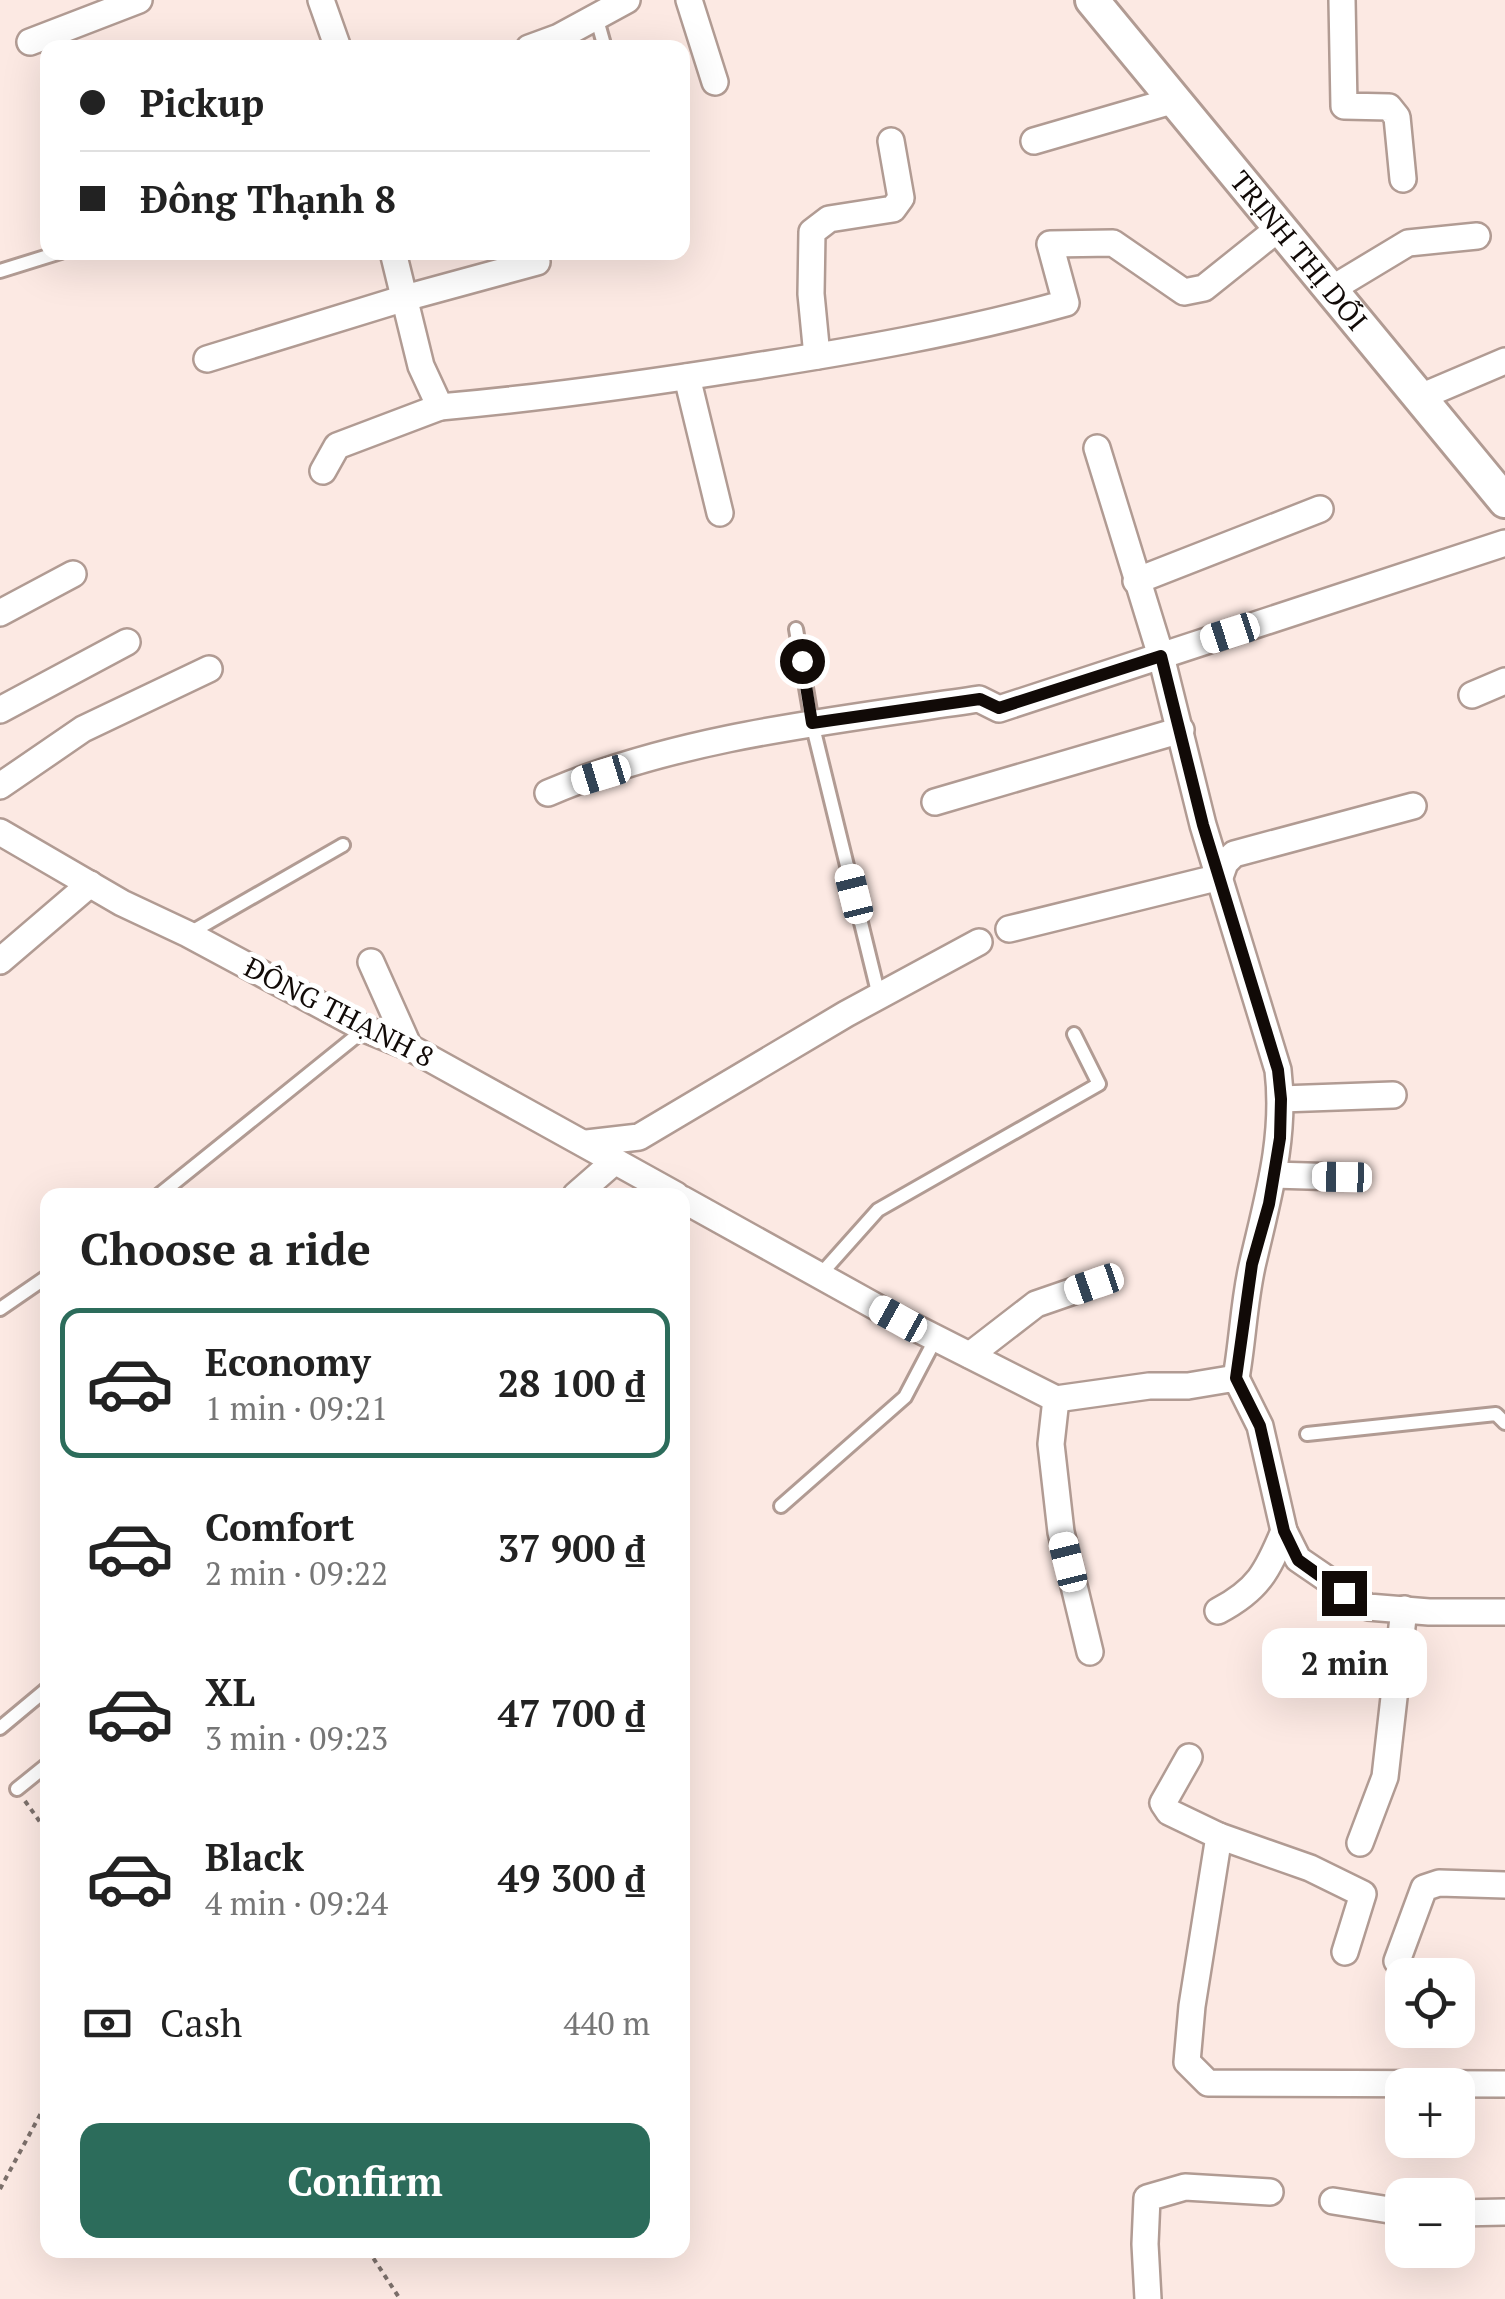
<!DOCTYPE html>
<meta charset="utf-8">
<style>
:root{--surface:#fff;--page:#f6f6f6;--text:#222;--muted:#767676;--line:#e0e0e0;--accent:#2c6c5b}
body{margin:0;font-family:"PT Serif",serif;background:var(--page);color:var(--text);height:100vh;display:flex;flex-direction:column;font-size:38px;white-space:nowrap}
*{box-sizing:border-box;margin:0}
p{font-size:32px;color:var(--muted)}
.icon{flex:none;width:55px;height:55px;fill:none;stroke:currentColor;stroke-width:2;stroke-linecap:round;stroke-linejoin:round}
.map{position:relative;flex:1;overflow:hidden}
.drawer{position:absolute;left:40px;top:1188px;width:650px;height:1070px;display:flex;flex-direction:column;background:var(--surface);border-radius:20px;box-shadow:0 10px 40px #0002}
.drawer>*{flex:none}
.hud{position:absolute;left:40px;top:40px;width:650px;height:220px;border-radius:20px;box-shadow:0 10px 40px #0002;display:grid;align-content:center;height:220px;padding:0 40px;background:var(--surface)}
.buttons{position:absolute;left:1385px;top:1958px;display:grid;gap:20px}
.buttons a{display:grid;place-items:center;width:90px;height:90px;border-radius:20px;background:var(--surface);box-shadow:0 10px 40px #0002;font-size:50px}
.end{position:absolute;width:45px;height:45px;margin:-22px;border:12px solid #110a07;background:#fff;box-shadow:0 0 0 5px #fff}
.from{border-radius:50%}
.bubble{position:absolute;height:70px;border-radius:20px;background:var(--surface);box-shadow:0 10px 40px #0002;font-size:32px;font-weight:600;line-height:70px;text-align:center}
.car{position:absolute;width:30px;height:60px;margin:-30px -15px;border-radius:12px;box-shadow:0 0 8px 2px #0007;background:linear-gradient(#fff 24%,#345 0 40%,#fff 0 76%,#345 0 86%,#fff 0)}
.hud b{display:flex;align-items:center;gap:35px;height:95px;font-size:38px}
.hud b+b{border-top:2px solid var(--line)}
.hud i{width:25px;height:25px;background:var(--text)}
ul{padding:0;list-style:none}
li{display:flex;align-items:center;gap:30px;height:150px;margin:0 20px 15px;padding:0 20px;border:5px solid transparent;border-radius:20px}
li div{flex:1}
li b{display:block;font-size:38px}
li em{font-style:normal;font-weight:600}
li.active{border-color:var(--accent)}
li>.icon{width:90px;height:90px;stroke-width:1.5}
h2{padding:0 40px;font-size:45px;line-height:120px}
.pay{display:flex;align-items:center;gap:25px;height:110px;padding:0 40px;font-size:38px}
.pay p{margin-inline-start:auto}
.button{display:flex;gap:20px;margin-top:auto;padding:20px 40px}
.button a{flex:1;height:115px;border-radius:20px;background:var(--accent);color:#fff;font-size:40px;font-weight:600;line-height:115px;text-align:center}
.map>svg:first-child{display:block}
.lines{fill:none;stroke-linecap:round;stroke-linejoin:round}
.service-casing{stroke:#b19b93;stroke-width:18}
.minor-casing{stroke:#b19b93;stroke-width:30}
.tertiary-casing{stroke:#b19b93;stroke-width:38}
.path{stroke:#7c706b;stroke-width:4;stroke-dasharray:5 5;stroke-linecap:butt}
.service{stroke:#fff;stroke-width:12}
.minor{stroke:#fff;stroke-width:25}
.tertiary{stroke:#fff;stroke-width:32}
.route{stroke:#110a07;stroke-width:12}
.labels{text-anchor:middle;stroke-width:10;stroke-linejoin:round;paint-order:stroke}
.street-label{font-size:28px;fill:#110a07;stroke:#fff}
</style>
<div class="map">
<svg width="1505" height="2299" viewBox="0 0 1505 2299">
<rect width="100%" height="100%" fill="#fce9e3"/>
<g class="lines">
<defs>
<g id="service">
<path d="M596 16 605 48"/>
<path d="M0 271 61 252"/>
<path d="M796 629 812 723 879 996"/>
<path d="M188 934 343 845"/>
<path d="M159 1195 365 1029"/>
<path d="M820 1275 878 1210 1099 1084 1074 1034"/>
<path d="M0 1309 48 1276"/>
<path d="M1307 1434 1496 1414 1505 1423"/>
<path d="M781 1506 905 1397 936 1338"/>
<path d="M0 1728 48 1688"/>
<path d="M17 1789 48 1764"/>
</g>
<g id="minor">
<path d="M321 0 338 48"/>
<path d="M689 0 715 82"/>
<path d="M1342 0 1344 106 1389 107 1397 117 1403 179"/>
<path d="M30 42 139 0"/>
<path d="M529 48 559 37 627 0"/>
<path d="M1034 141 1175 100"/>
<path d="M393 252 421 366 440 407C541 398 642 384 743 368 853 351 959 333 1066 303L1050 244 1113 243 1184 292 1204 288 1279 228"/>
<path d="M1330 290 1408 243 1477 236"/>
<path d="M817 356 811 294 812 232 829 219 893 209 901 198 891 141"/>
<path d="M207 359 405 298 537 262"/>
<path d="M687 377 720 513"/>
<path d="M1418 398 1505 361"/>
<path d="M1097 448 1161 656 1203 825 1278 1070C1286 1137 1268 1197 1253 1262 1244 1299 1243 1339 1236 1378"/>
<path d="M323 471 337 446 440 407"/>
<path d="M1136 581 1320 509"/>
<path d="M0 613 73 574"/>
<path d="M1472 695 1505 681"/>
<path d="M0 710 127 642"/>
<path d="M0 786 83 729 209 669"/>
<path d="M548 793C680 736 838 720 979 699L999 709 1505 543"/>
<path d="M935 802 1181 730"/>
<path d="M0 832 122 903 188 934 365 1029 409 1047 676 1195"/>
<path d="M1009 929 1220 877 1225 863 1234 854 1413 806"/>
<path d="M0 961 90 884"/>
<path d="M371 962 409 1047"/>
<path d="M1281 1099 1393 1095"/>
<path d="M587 1143 639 1137 846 1014 979 942"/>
<path d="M1273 1175 1342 1177"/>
<path d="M576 1195 615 1161"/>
<path d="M682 1199 898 1319 1056 1399 1149 1386H1188L1236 1378 1260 1426 1284 1531 1298 1559 1368 1607 1429 1612H1505"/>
<path d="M970 1355 1036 1304 1094 1284"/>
<path d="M1056 1399 1051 1444 1061 1532 1090 1652"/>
<path d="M1218 1611C1258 1590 1267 1572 1284 1531"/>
<path d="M1189 1757 1163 1803 1169 1812 1219 1836 1192 2006 1187 2062 1208 2083 1505 2084"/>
<path d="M1219 1836 1310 1868 1363 1894 1345 1952"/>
<path d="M1360 1843 1385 1777 1404 1609"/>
<path d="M1397 1961 1424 1888 1439 1883 1505 1885"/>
<path d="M1333 2201 1402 2212"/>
<path d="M1458 2213 1505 2212"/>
<path d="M1148 2299 1145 2244 1147 2198 1185 2187 1270 2192"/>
</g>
<g id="tertiary">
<path id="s1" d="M1092 0 1505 501"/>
</g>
</defs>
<use href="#service" class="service-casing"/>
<use href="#minor" class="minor-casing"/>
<use href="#tertiary" class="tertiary-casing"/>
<g class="path">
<path d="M25 1801 48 1833"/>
<path d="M0 2189 48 2100"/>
<path d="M368 2250 400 2299"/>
</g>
<use href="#service" class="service"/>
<use href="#minor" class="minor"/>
<use href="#tertiary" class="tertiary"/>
</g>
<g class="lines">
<path class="route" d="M802 661 812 723 980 699 999 708 1161 656 1203 825 1278 1070 1281 1099 1280 1138 1269 1204 1252 1264 1236 1378 1260 1426 1284 1531 1298 1560 1344 1593"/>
</g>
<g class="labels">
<g class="street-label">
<text dy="10" stroke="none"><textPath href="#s1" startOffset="325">TRỊNH THỊ DỐI</textPath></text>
<text transform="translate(339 1012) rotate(27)" y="10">ĐÔNG THẠNH 8</text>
</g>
</g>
</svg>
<div class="buttons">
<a><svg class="icon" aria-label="locate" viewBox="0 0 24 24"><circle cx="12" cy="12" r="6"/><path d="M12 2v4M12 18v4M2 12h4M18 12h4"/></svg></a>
<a>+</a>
<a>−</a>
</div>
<i class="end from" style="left:802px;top:661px"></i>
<i class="end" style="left:1344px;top:1593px"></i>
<div class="bubble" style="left:1262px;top:1628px;width:165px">2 min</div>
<i class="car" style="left:1230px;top:633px;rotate:252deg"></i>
<i class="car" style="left:601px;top:775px;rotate:253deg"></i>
<i class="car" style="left:854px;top:894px;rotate:346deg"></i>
<i class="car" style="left:1342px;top:1177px;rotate:271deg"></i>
<i class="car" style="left:1094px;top:1284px;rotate:251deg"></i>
<i class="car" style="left:898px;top:1319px;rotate:299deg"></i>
<i class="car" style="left:1068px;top:1562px;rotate:346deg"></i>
<div class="hud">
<b><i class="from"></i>Pickup</b>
<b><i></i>Đông Thạnh 8</b>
</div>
<section class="drawer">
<h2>Choose a ride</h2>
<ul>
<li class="active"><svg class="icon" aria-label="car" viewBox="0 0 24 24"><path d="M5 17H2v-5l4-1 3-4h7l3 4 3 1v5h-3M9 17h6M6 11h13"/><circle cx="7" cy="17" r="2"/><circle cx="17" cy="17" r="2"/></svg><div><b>Economy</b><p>1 min · 09:21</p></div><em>28 100 ₫</em></li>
<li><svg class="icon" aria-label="car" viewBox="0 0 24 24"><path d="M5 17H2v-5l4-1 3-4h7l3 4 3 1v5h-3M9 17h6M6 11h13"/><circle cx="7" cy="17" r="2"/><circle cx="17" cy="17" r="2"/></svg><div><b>Comfort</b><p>2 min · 09:22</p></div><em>37 900 ₫</em></li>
<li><svg class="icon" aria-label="car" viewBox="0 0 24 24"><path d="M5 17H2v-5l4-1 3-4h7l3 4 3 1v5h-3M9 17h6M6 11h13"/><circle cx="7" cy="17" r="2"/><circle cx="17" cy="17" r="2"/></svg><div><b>XL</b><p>3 min · 09:23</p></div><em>47 700 ₫</em></li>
<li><svg class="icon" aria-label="car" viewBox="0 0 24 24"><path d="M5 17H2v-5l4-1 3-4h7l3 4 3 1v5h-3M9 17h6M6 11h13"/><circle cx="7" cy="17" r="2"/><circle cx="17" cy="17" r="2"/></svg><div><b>Black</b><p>4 min · 09:24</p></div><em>49 300 ₫</em></li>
</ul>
<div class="pay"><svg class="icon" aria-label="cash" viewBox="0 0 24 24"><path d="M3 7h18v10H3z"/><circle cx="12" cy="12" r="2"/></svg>Cash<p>440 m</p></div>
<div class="button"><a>Confirm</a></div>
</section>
</div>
